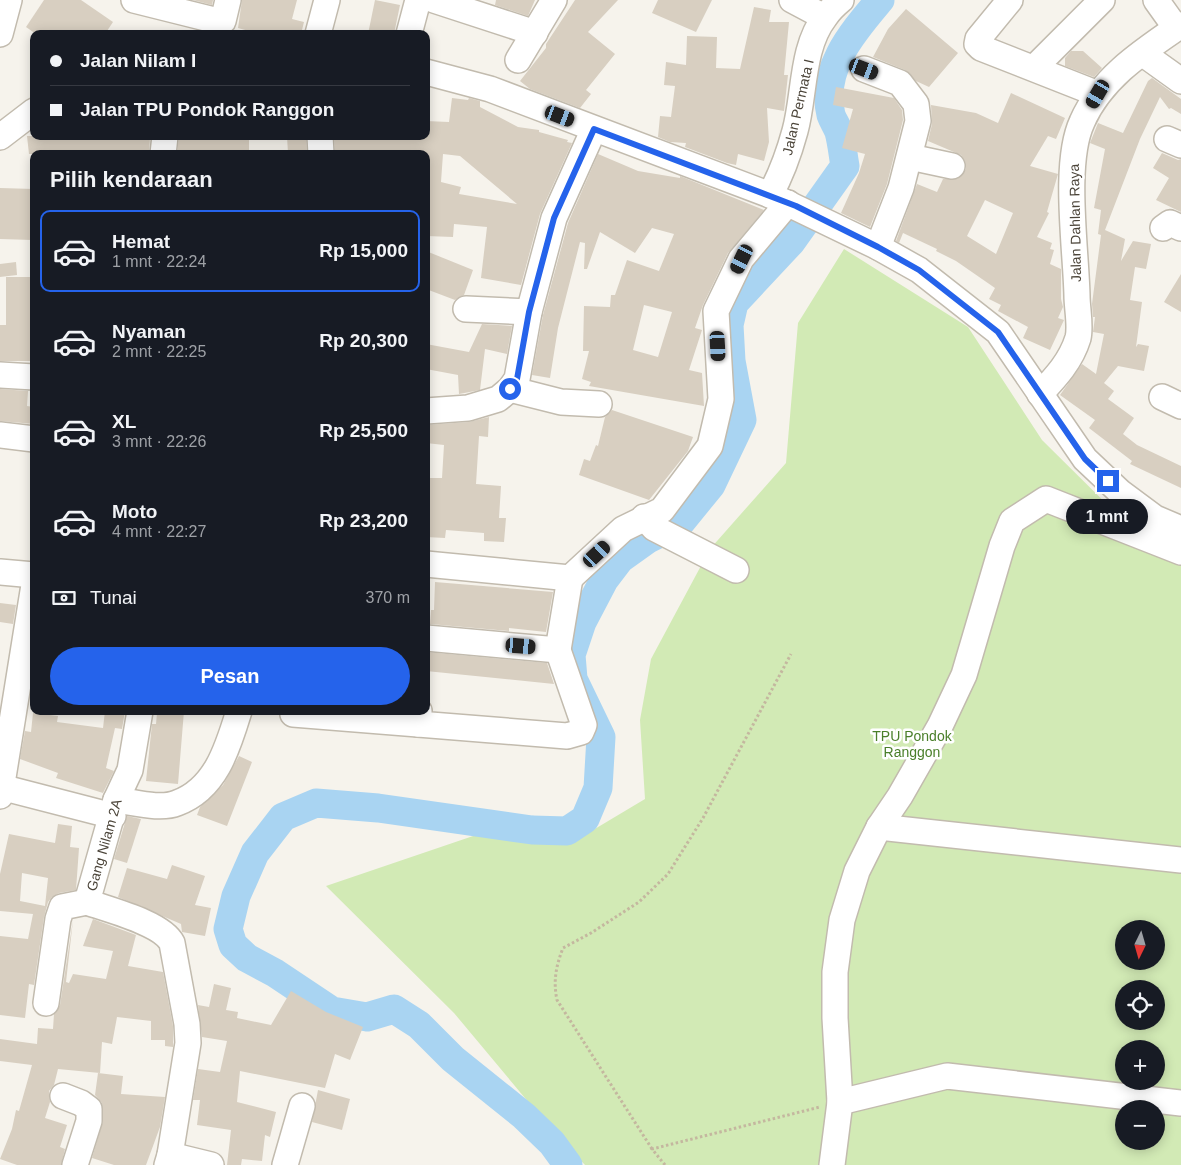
<!DOCTYPE html>
<html lang="id">
<meta charset="utf-8">
<style>
:root{--surface:#171b24;--page:#20242c;--text:#f1f3f6;--muted:#9ea1a6;--line:#363941;--accent:#2563eb}
body{margin:0;font-family:Arial,sans-serif;background:var(--page);color:var(--text);height:100vh;display:flex;flex-direction:column;font-size:19px;white-space:nowrap}
*{box-sizing:border-box;margin:0}
p{font-size:16px;color:var(--muted)}
.icon{flex:none;width:28px;height:28px;fill:none;stroke:currentColor;stroke-width:2;stroke-linecap:round;stroke-linejoin:round}
.map{position:relative;flex:1;overflow:hidden}
.sheet{position:absolute;left:30px;top:150px;width:400px;height:565px;display:flex;flex-direction:column;background:var(--surface);border-radius:10px;box-shadow:0 2px 12px #0003}
.sheet>*{flex:none}
.guide{position:absolute;left:30px;top:30px;width:400px;height:110px;border-radius:10px;box-shadow:0 2px 12px #0003;display:grid;align-content:center;height:110px;padding:0 20px;background:var(--surface)}
.needle{width:32px;rotate:185deg}
.fabs{position:absolute;left:1115px;top:920px;display:grid;gap:10px}
.fabs a{display:grid;place-items:center;width:50px;height:50px;border-radius:50%;background:var(--surface);box-shadow:0 2px 12px #0003;font-size:25px}
.end{position:absolute;width:22px;height:22px;margin:-11px;border:6px solid #2563eb;background:#fff;box-shadow:0 0 0 2px #fff}
.from{border-radius:50%}
.bubble{position:absolute;height:35px;border-radius:18px;background:var(--surface);box-shadow:0 2px 12px #0003;font-size:16px;font-weight:800;line-height:35px;text-align:center}
.car{position:absolute;width:15px;height:30px;margin:-15px -8px;border-radius:6px;box-shadow:0 0 4px 1px #0007;background:linear-gradient(#222 24%,#8ab4d8 0 40%,#222 0 76%,#8ab4d8 0 86%,#222 0)}
.guide b{display:flex;align-items:center;gap:18px;height:48px;font-size:19px}
.guide b+b{border-top:1px solid var(--line)}
.guide i{width:12px;height:12px;background:var(--text)}
ul{padding:0;list-style:none}
li{display:flex;align-items:center;gap:15px;height:82px;margin:0 10px 8px;padding:0 10px;border:2px solid transparent;border-radius:10px}
li div{flex:1}
li b{display:block;font-size:19px}
li em{font-style:normal;font-weight:800}
li.active{border-color:var(--accent)}
li>.icon{width:45px;height:45px;stroke-width:1.5}
h2{padding:0 20px;font-size:22px;line-height:60px}
.pay{display:flex;align-items:center;gap:12px;height:55px;padding:0 20px;font-size:19px}
.pay p{margin-inline-start:auto}
.button{display:flex;gap:10px;margin-top:auto;padding:10px 20px}
.button a{flex:1;height:58px;border-radius:30px;background:var(--accent);color:#fff;font-size:20px;font-weight:800;line-height:58px;text-align:center}
.map>svg:first-child{display:block}
.green{fill:#d2eab5;fill-rule:evenodd}
.lines{fill:none;stroke-linecap:round;stroke-linejoin:round}
.river{stroke:#a9d4f2;stroke-width:29}
.building{fill:#d8cfc1;fill-rule:evenodd}
.minor-casing{stroke:#c2bbae;stroke-width:28}
.path{stroke:#c4b79f;stroke-width:3;stroke-dasharray:2.5 2.5;stroke-linecap:butt}
.minor{stroke:#fff;stroke-width:25}
.route{stroke:#2563eb;stroke-width:6}
.labels{text-anchor:middle;stroke-width:5;stroke-linejoin:round;paint-order:stroke}
.street-label{font-size:14px;fill:#4b4439;stroke:#fff}
.park-label{font-size:14px;fill:#4a7f2a;stroke:#fff}
</style>
<div class="map">
<svg width="1181" height="1165" viewBox="0 0 1181 1165">
<rect width="100%" height="100%" fill="#f6f3ec"/>
<path class="green" d="M844 249 968 327 1042 440 1140 537 1181 557V1165H585L550 1128 454 1013 326 886 479 834 573 842 645 799 640 720 651 659 710 549 786 463 798 323ZM1124 929H1156V961H1124ZM1124 989H1156V1021H1124ZM1124 1049H1156V1081H1124ZM1124 1109H1156V1141H1124Z"/>
<g class="lines">
<path class="river" d="M568 1165 552 1143 524 1116 453 1059 419 1025 394 1009 367 1017 332 1011 275 973 247 958 233 945 228 929 236 896 255 853 283 817 316 803 378 808 532 830 567 831 585 819 598 788 601 737 573 679 571 655 582 622 604 580 620 559 648 539 680 523 711 485 742 420 731 361 729 325 734 303 791 242 845 166C843 155 842 143 839 132 837 126 833 121 831 115 820 69 853 32 880 0"/>
</g>
<g class="building">
<path d="M44 0H81L113 22 105 34H36L26 27Z"/>
<path d="M193 0H213L212 5Z"/>
<path d="M242 0H297L292 19 304 22 301 34H260L238 28Z"/>
<path d="M375 0 400 5 394 34H368Z"/>
<path d="M496 0H535L528 16 495 5Z"/>
<path d="M575 0H618L588 32 615 54 586 90 591 94 580 108 530 89 520 81 546 48V44Z"/>
<path d="M658 0H712L696 32 652 13Z"/>
<path d="M754 7 771 10 769 22H789L784 75H788L784 111 767 108 769 142 764 161 738 154 736 165 727 163 685 147 686 143 670 142 658 137 660 116 671 117 675 86 664 85 666 62 686 65 687 36 717 37 716 68 740 69Z"/>
<path d="M906 9 958 53 929 87 916 81 905 70 873 57 888 29Z"/>
<path d="M1071 51H1083L1102 68 1094 77 1065 66V58Z"/>
<path d="M1152 78 1181 99V114L1171 108 1169 109 1160 97 1140 139 1105 230 1125 239 1121 261 1133 241 1151 244 1146 269 1135 267 1130 300 1142 302 1136 347 1138 344 1149 346 1144 371 1118 366 1104 383 1114 391 1108 399 1134 418 1123 434 1137 445 1181 466V488L1130 464 1132 461 1089 428 1095 420 1060 395 1082 364 1096 374 1104 334 1093 332 1095 317H1093L1092 304 1101 235 1098 234 1101 210 1094 208 1105 149 1090 143 1098 123 1123 133 1148 81Z"/>
<path d="M836 87 894 98 902 110 903 120 887 184 870 227 841 213 859 173 865 154 842 148 853 109 833 105Z"/>
<path d="M1011 93 1065 118 1056 139 1048 136 1030 166 1058 174 1047 212 1049 213 1037 237 1052 243 1050 249 1054 250 1050 264 1061 269V299L1063 307 1058 318 1064 320 1050 350 1023 338 1028 327 998 311 1001 305 989 299 995 288 956 261 936 251 937 249 903 233 899 243 896 241 917 184 937 192 943 179H957L966 169 965 161 961 155 928 141 932 124 931 105 976 113 998 123ZM985 200 1013 213 996 254 967 236Z"/>
<path d="M452 98 468 100 469 98 480 101V107L518 127 539 130V132L568 140 567 142 572 143 540 214 521 285 481 278 487 227 454 224 453 237 426 236V154H335L334 136H426V121L449 122ZM443 154 460 156 517 204 459 194 461 187 441 182Z"/>
<path d="M27 136H131L150 138 149 153 126 151V154H29Z"/>
<path d="M179 136H249V154H177Z"/>
<path d="M287 136H306L307 154H288Z"/>
<path d="M1162 153 1178 160 1181 159V212L1156 200 1169 178 1153 168Z"/>
<path d="M598 154 638 171 680 178V176L764 210 728 253 703 305 695 328 702 330 689 370 702 373 704 406 589 386 591 382 582 379 589 351H583L584 306 610 307 611 295H615L627 260 659 271 674 234 652 228 635 253 600 232 587 269H584L585 243 580 242 558 328 550 378 532 375 543 315 568 223ZM644 305 672 312 658 357 633 350Z"/>
<path d="M0 188 34 189V236L32 240 0 239Z"/>
<path d="M426 251 473 270 464 295 455 300 426 289Z"/>
<path d="M16 262 17 275 0 277V264Z"/>
<path d="M1181 274V312L1164 302Z"/>
<path d="M6 277H34V361H0V325H6Z"/>
<path d="M482 324 512 326 507 354 485 349 480 390 459 394 458 375 426 369V344L469 352Z"/>
<path d="M0 389 28 391 27 406 34 407V424L0 421Z"/>
<path d="M612 410 693 437 688 451 649 500 579 475 584 459 590 461 596 445 598 446 605 417Z"/>
<path d="M489 417 488 437 479 436 476 484 501 486 499 518H506L504 542 484 541V533L446 530 445 538 426 537V481L430 482V478H442L444 445 426 443V425L469 422Z"/>
<path d="M435 582 553 592 546 632 509 628V631L430 624 431 610H434Z"/>
<path d="M0 603 16 605 13 624 0 622Z"/>
<path d="M426 652 547 663 554 684 426 671Z"/>
<path d="M33 684H34V702H30Z"/>
<path d="M105 711H125L122 729 115 728 106 768 114 771 103 793 56 778 58 773 20 759 25 731 31 732 33 713 58 716 57 722 103 728Z"/>
<path d="M168 711H184L178 784 146 781 152 724H156L157 713H168Z"/>
<path d="M239 756 252 762 227 826 197 815 200 807 223 785Z"/>
<path d="M127 816 141 819 127 863 114 859Z"/>
<path d="M58 824 72 826 70 847 79 848 76 890 59 893 52 897 48 902 44 917 34 985 29 984 25 1018 0 1015V936L28 939 33 914 0 911V874L9 834 55 843ZM22 873 48 878 45 906 20 901Z"/>
<path d="M172 865 205 876 195 905 211 908 205 936 182 932 181 924 118 897 127 868 167 879Z"/>
<path d="M93 919 136 935 128 966 163 972 173 1026V1047L165 1046V1040H151V1021L117 1017 112 1044 102 1042 100 1073 58 1069 54 1085 49 1091 50 1102 45 1118 67 1125 60 1147 65 1149 61 1165H17L0 1159 12 1129 16 1110 19 1111 32 1065 0 1061V1039L37 1044 38 1028 53 1029 54 1014 60 1005 73 920 66 982 69 983 73 974 106 979 113 951 83 946Z"/>
<path d="M214 984 231 988 226 1010 238 1012 237 1018 271 1025 291 991 326 1012 363 1027 350 1060 335 1054 325 1088 240 1071 237 1102 276 1112 270 1137 265 1135 262 1161 242 1159 241 1165H227L231 1130 197 1125 200 1100H193L198 1069 220 1072 227 1041 202 1037 198 1005 209 1007Z"/>
<path d="M98 1073 123 1076 121 1094 165 1097 160 1127 146 1165H114L92 1158 103 1121 102 1103 95 1095Z"/>
<path d="M318 1090 350 1099 342 1130 312 1122Z"/>
</g>
<g class="lines">
<defs>
<g id="minor">
<path d="M134 0 218 21H223L228 0"/>
<path d="M434 0 535 33"/>
<path d="M792 0 824 17"/>
<path d="M1010 0 978 39 977 44 981 48 1098 94"/>
<path d="M1156 0 1176 28"/>
<path d="M0 34 9 0"/>
<path d="M318 34 327 0"/>
<path d="M409 34 418 0"/>
<path d="M1142 53 1181 81"/>
<path d="M518 60 554 0"/>
<path d="M1034 68 1102 0"/>
<path d="M864 69 900 83 916 104 918 121 901 188 878 247"/>
<path d="M426 72 490 89 770 195 878 247 919 270 998 332 1085 459 1120 492 1155 518 1181 529"/>
<path d="M320 136 321 154"/>
<path d="M0 137 34 111"/>
<path d="M1167 139 1181 145"/>
<path d="M163 154 165 136"/>
<path d="M910 157 952 166"/>
<path d="M770 195C781 175 789 153 795 131 805 95 801 48 825 17 829 11 835 5 841 0"/>
<path d="M1163 228 1170 223 1181 228"/>
<path d="M466 309 529 312"/>
<path d="M0 375 34 377"/>
<path d="M510 389 561 402 599 404"/>
<path d="M1040 394C1056 377 1071 361 1078 338 1081 326 1077 308 1077 296 1076 249 1063 163 1082 122 1101 78 1143 51 1181 25"/>
<path d="M1162 397 1181 406"/>
<path d="M426 411 468 408 498 399 510 389 517 379 529 312 554 218 594 129"/>
<path d="M0 435 34 439"/>
<path d="M644 517 654 528 736 570"/>
<path d="M426 564 570 578 623 529 662 510 710 446 721 399 716 311 741 259 788 203"/>
<path d="M0 572 34 575"/>
<path d="M426 638 558 650 570 578"/>
<path d="M140 711 130 770 116 800 87 902C109 910 162 923 172 943L187 1024 188 1043 170 1155 167 1165"/>
<path d="M419 711 418 724 567 736 581 732 584 725 558 650"/>
<path d="M293 714 418 724"/>
<path d="M1 787 113 816"/>
<path d="M0 796 34 585"/>
<path d="M116 800C134 802 160 810 177 803 216 789 228 747 239 711"/>
<path d="M879 827 1181 860"/>
<path d="M46 1003 58 919 62 907 87 902"/>
<path d="M63 1096 81 1103 89 1109V1121L75 1165"/>
<path d="M840 1102 947 1076 1181 1103"/>
<path d="M170 1155 211 1165"/>
<path d="M285 1165 302 1106"/>
<path d="M832 1165 840 1102 835 1018V972L842 920 857 871 879 827 900 796 940 726 964 675 1002 546 1012 521 1046 499 1181 552"/>
</g>
</defs>
<use href="#minor" class="minor-casing"/>
<g class="path">
<path d="M652 1149 557 1000C553 981 556 966 563 948L591 933 639 902 668 874 703 818 791 654"/>
<path d="M665 1165 652 1149 820 1107"/>
</g>
<use href="#minor" class="minor"/>
</g>
<g class="lines">
<path class="route" d="M510 389 517 379 529 312 554 218 594 129 796 206 878 247 919 270 998 332 1085 459 1108 481"/>
</g>
<g class="labels">
<g class="street-label">
<text transform="translate(798 107) rotate(-77)" y="5">Jalan Permata I</text>
<text transform="translate(1075 223) rotate(-91)" y="5">Jalan Dahlan Raya</text>
<text transform="translate(104 845) rotate(-74)" y="5">Gang Nilam 2A</text>
</g>
<g class="park-label">
<text x="912" y="741">TPU Pondok<tspan x="912" dy="16">Ranggon</tspan></text>
</g>
</g>
</svg>
<div class="fabs">
<a><svg class="needle" viewBox="-14 -14 28 28"><path d="M0-13l5 13h-10z" fill="#e53935"/><path d="M0 13l5-13h-10z" fill="#9ea1a6"/></svg></a>
<a><svg class="icon" aria-label="locate" viewBox="0 0 24 24"><circle cx="12" cy="12" r="6"/><path d="M12 2v4M12 18v4M2 12h4M18 12h4"/></svg></a>
<a>+</a>
<a>−</a>
</div>
<i class="end from" style="left:510px;top:389px"></i>
<i class="end" style="left:1108px;top:481px"></i>
<div class="bubble" style="left:1066px;top:499px;width:82px">1 mnt</div>
<i class="car" style="left:864px;top:69px;rotate:111deg"></i>
<i class="car" style="left:1098px;top:94px;rotate:210deg"></i>
<i class="car" style="left:560px;top:116px;rotate:111deg"></i>
<i class="car" style="left:742px;top:259px;rotate:206deg"></i>
<i class="car" style="left:718px;top:346px;rotate:177deg"></i>
<i class="car" style="left:597px;top:554px;rotate:47deg"></i>
<i class="car" style="left:521px;top:646px;rotate:95deg"></i>
<div class="guide">
<b><i class="from"></i>Jalan Nilam I</b>
<b><i></i>Jalan TPU Pondok Ranggon</b>
</div>
<section class="sheet">
<h2>Pilih kendaraan</h2>
<ul>
<li class="active"><svg class="icon" aria-label="car" viewBox="0 0 24 24"><path d="M5 17H2v-5l4-1 3-4h7l3 4 3 1v5h-3M9 17h6M6 11h13"/><circle cx="7" cy="17" r="2"/><circle cx="17" cy="17" r="2"/></svg><div><b>Hemat</b><p>1 mnt · 22:24</p></div><em>Rp 15,000</em></li>
<li><svg class="icon" aria-label="car" viewBox="0 0 24 24"><path d="M5 17H2v-5l4-1 3-4h7l3 4 3 1v5h-3M9 17h6M6 11h13"/><circle cx="7" cy="17" r="2"/><circle cx="17" cy="17" r="2"/></svg><div><b>Nyaman</b><p>2 mnt · 22:25</p></div><em>Rp 20,300</em></li>
<li><svg class="icon" aria-label="car" viewBox="0 0 24 24"><path d="M5 17H2v-5l4-1 3-4h7l3 4 3 1v5h-3M9 17h6M6 11h13"/><circle cx="7" cy="17" r="2"/><circle cx="17" cy="17" r="2"/></svg><div><b>XL</b><p>3 mnt · 22:26</p></div><em>Rp 25,500</em></li>
<li><svg class="icon" aria-label="car" viewBox="0 0 24 24"><path d="M5 17H2v-5l4-1 3-4h7l3 4 3 1v5h-3M9 17h6M6 11h13"/><circle cx="7" cy="17" r="2"/><circle cx="17" cy="17" r="2"/></svg><div><b>Moto</b><p>4 mnt · 22:27</p></div><em>Rp 23,200</em></li>
</ul>
<div class="pay"><svg class="icon" aria-label="cash" viewBox="0 0 24 24"><path d="M3 7h18v10H3z"/><circle cx="12" cy="12" r="2"/></svg>Tunai<p>370 m</p></div>
<div class="button"><a>Pesan</a></div>
</section>
</div>
